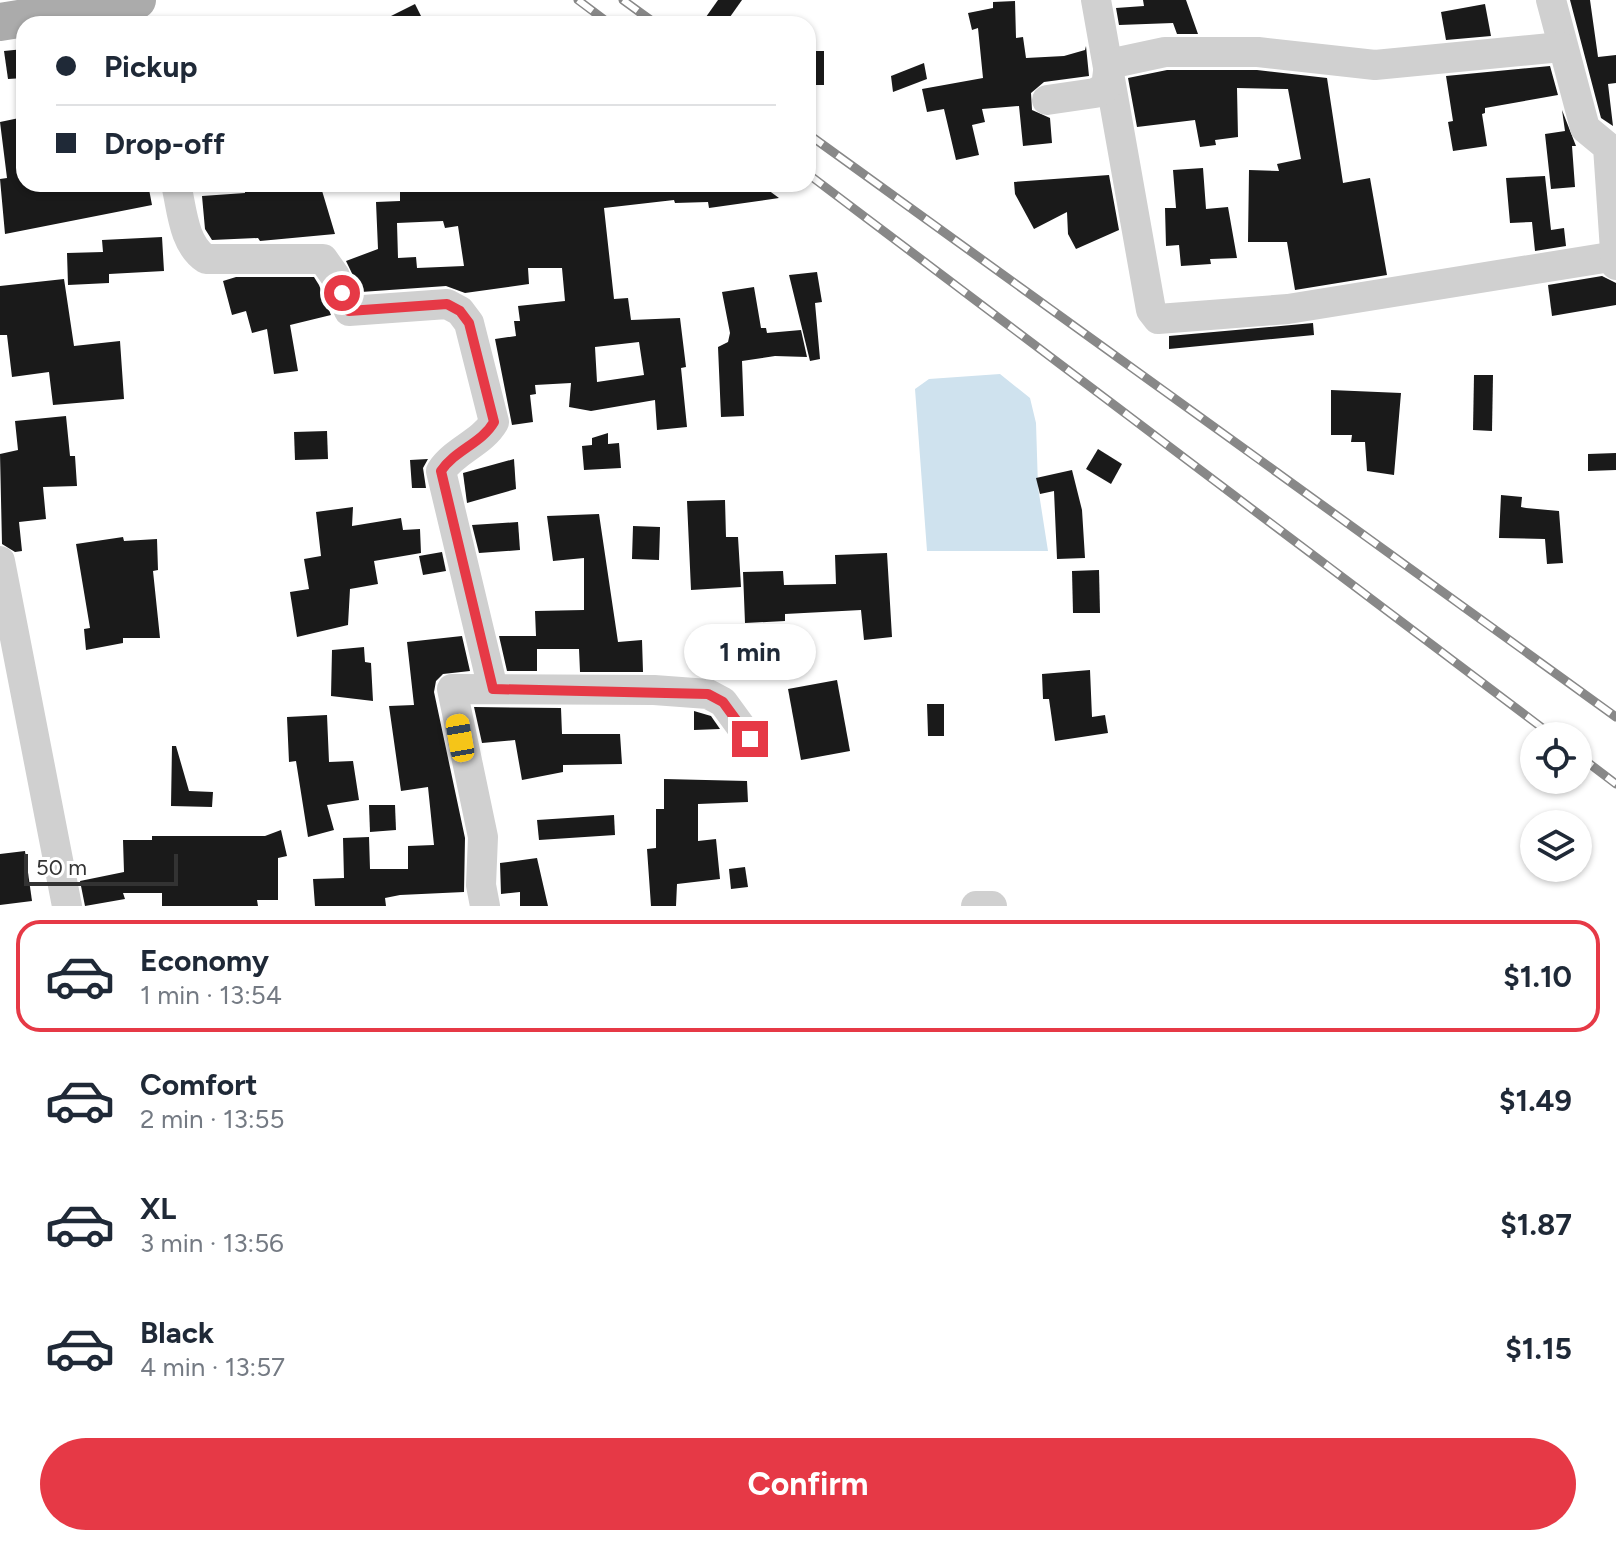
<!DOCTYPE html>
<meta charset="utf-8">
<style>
:root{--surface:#fff;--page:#f6f6f7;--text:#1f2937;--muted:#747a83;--line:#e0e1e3;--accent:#e63946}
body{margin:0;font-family:Figtree,sans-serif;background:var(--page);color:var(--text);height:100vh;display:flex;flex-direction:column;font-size:30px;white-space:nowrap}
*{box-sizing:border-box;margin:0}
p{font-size:26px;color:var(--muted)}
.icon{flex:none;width:44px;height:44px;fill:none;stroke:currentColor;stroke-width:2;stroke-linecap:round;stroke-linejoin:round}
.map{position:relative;height:906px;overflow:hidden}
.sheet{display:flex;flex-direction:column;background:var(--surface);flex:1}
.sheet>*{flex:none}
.hud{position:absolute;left:16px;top:16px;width:800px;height:176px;border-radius:24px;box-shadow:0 2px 6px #0004;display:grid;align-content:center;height:176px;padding:0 40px;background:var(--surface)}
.fabs{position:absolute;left:1520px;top:722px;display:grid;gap:16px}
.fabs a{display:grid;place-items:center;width:72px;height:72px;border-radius:50%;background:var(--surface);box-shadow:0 2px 6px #0004;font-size:40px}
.scale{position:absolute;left:24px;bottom:20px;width:154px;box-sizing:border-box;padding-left:8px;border:4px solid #333;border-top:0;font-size:22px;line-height:28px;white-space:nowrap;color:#333;-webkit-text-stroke:6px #fff;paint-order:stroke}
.end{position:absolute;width:36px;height:36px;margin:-18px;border:10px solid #e63946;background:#fff;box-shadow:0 0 0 4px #fff}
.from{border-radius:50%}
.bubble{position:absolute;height:56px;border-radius:28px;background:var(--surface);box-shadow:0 2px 6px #0004;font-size:26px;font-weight:700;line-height:56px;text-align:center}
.car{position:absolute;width:24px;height:48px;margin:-24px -12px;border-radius:10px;box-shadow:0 0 6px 2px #0007;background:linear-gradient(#f5c518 24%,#345 0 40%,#f5c518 0 76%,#345 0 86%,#f5c518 0)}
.hud b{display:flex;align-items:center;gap:28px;height:76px;font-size:30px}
.hud b+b{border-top:2px solid var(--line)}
.hud i{width:20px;height:20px;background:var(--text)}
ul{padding:14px 0 0;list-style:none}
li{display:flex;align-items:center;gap:24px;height:112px;margin:0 16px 12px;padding:0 24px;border:4px solid transparent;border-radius:24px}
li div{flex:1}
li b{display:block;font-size:30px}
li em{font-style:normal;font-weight:700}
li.selected{border-color:var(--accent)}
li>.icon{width:72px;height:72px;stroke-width:1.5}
.action{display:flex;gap:16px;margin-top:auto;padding:16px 40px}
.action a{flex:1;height:92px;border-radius:48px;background:var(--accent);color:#fff;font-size:32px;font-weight:700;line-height:92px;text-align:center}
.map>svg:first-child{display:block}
.water{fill:#cfe2ee}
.building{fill:#1a1a1a;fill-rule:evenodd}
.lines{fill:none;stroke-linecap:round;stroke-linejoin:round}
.minor{stroke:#d0d0d0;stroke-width:30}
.major{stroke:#ababab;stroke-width:38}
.rail-casing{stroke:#888;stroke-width:9}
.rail{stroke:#fff;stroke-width:6;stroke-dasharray:18;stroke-linecap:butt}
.route{stroke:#e63946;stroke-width:10}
</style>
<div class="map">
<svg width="1616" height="906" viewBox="0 0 1616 906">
<rect width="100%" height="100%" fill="#fff"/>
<path class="water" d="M1000 374 1030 398 1036 423 1038 487 1048 551H927L915 389 929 379Z"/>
<g class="building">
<path d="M718 0H742L725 24H701Z"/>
<path d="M1143 0H1186L1198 34H1177L1173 23 1119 25 1116 8 1144 6Z"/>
<path d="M1570 0H1590L1598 57 1616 55V83L1608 84 1613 126 1601 118Z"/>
<path d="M1015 1 1016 38 1023 37 1026 58 1064 56 1085 50 1086 46 1089 76 1044 82 1031 93 1032 110 1050 118 1052 143 1023 146 1019 106 982 109 985 122 972 125 979 155 956 160 944 109 927 112 922 89 983 78 978 28 972 30 968 13 993 8V2Z"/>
<path d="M415 4 425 24H375Z"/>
<path d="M1485 4 1491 36 1446 40 1441 12Z"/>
<path d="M24 49V78L8 79 4 51Z"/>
<rect x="808" y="51" width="16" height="34"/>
<path d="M924 63 927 79 893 92 891 76Z"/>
<path d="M1550 66 1558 95 1485 108V113L1482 114 1487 146 1453 151 1448 122 1453 121 1446 76Z"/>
<path d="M1167 70H1257L1327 78 1343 183 1370 178 1387 275 1295 290 1287 242H1248L1249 170 1279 171 1277 164 1301 159 1288 89 1237 88 1238 137 1215 140 1216 145 1200 147 1195 120 1137 127 1128 78Z"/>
<path d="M1562 110 1576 146H1572L1575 187 1551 189 1545 134 1565 131Z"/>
<path d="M24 117V184H114L115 190 148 184 152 205 5 234 0 179 7 178 0 122Z"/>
<path d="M1203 168 1206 209 1228 207 1237 258 1210 259 1211 264 1181 266 1179 245 1166 246 1165 208H1176L1173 170Z"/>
<path d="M1109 175 1119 230 1076 249 1068 234 1067 212 1034 229 1015 194 1014 182Z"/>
<path d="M1545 176 1551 230 1564 228 1566 246 1535 251 1532 222 1510 223 1506 178Z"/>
<path d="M281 184H320L335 234 260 241 258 238 212 240 205 229 202 196 245 193V188Z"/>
<path d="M454 184H760L779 198 709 208 708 202 675 203 674 200 604 208 614 299 628 298 631 320 680 318 686 367 681 368 687 427 657 430 655 400 591 411 569 407 571 383 535 385 536 394 530 395 533 422 512 425 495 339 516 336 514 321H520L518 306 565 301 562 268H528L529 284 465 293 446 286 361 292 346 261 378 249 376 202 400 201V186ZM443 221 445 228 458 226 464 266 417 268 416 257 398 258 397 223ZM639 342 644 375 597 382 595 347Z"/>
<path d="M162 237 164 271 109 274V283L68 285 67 253 103 252 102 240Z"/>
<path d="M817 272 822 302 815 303 820 359 810 361 789 275Z"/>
<path d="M1602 276 1616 283V305L1552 316 1548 285Z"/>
<path d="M236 277H314L319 285 331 315 290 325 298 371 274 374 267 329 252 333 246 311 232 315 223 281Z"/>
<path d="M64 279 74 346 120 341 124 399 53 405 49 372 12 377 7 335H0V286Z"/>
<path d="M754 287 761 328H766L767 333 801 330 807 357 775 356 742 361 744 416 721 417 718 347 728 342 730 333 722 292Z"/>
<path d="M1313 323 1314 335 1169 349V336Z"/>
<path d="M1474 375H1493L1492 431 1473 430Z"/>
<path d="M1331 390 1401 393 1394 475 1367 471 1365 442H1351L1352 435H1331Z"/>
<path d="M66 416 70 456H75L77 486 43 487 46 519 19 522 22 551 15 552 2 544 0 454 18 450 15 421Z"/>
<path d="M327 431 328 459 295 460 294 432Z"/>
<path d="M608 433V444L619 443 621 468 584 470 582 446 592 445V438Z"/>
<path d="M1098 449 1122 464 1111 484 1086 469Z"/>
<path d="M1616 453V470L1588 471V454Z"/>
<path d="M428 459 423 468 426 488H412L410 460Z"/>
<path d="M514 459 516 489 467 503 463 473Z"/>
<path d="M1072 470 1082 510 1085 558 1057 559 1054 491 1040 494 1036 478Z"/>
<path d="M1501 495 1522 497 1521 507 1526 508 1559 511 1563 563 1547 564 1545 539 1499 538Z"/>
<path d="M725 500 726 537H738L741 587 691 590 687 501Z"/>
<path d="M353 507 352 526 401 518 403 530 420 529 421 553 374 561 378 584 350 589 348 625 297 637 290 592 309 589 304 559 321 556 316 512Z"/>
<path d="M599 514 618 642 642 640 643 672H580L579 649H537V671H507L499 636H536L535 611 584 610V558L553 561 547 516Z"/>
<path d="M518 522 520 550 479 553 472 525Z"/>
<path d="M633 526 660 527 659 560 632 559Z"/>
<path d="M123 537 124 541 157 539 158 570 153 571 160 638H123V643L86 650 84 629 90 628 76 544Z"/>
<path d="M442 552 446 571 423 575 419 556Z"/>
<path d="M887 553 892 637 864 640 861 610 785 614V621L745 623 743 572 783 571 784 585 836 584 835 555Z"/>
<path d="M1099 570 1100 613H1073L1072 571Z"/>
<path d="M462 636 470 671 443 674 436 681 434 692 465 838 464 892 400 895 385 898 386 906H315L313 879 344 878 343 838 369 837 370 869H408V846L434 845 428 787 401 791 389 706 414 705 407 642Z"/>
<path d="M364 647 365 662 371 663 373 701 331 696 332 650Z"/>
<path d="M1090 670 1092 717 1105 715 1108 733 1055 741 1049 699H1043L1042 674Z"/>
<path d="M837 680 850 751 801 760 788 689Z"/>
<path d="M927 704H944V736H928Z"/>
<path d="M474 707 561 708 562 734H620L622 764 563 765V772L522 780 515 740 482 743Z"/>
<path d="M694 711 711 716 720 729 694 730Z"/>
<path d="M327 715 329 762 353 761 359 800 327 805 334 830 308 837 296 761 289 762 287 717Z"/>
<path d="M172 746H176L189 791 213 792 212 807 171 806Z"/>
<path d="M664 779 747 781 748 802 698 804V841L716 839 720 879 677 884 676 906H651L647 849 656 848V809H664Z"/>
<path d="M369 805H395L396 830 370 832Z"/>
<path d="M614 815 615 835 539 840 537 820Z"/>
<path d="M281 830 287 856 278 858V900H257L258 906H162V893H123L125 899 85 906 80 881 124 872 123 840H152V836H265Z"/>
<path d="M25 851 32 901 0 905V854Z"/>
<path d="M537 858 548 906H520V892L501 894 500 863Z"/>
<path d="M745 867 748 887 731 889 729 869Z"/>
</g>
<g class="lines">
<g class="minor">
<path d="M1096 0 1151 310 1158 319 1288 309 1616 256"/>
<path d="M1551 0 1585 128 1608 147 1616 265"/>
<path d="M1047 100 1095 93 1106 87 1109 64 1165 52H1258L1375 65 1561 47"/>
<path d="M176 184C182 209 183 244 206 259H323L335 276 349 311 447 304 460 311 469 323 494 422C482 443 455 450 441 471L493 689"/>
<path d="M0 561 67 906"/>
<path d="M485 906 481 885 483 837 452 689 654 690 708 694 723 702 750 739"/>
<path d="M976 906H992"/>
</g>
<path class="major" d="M0 22 137 0"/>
<defs>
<g id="rail">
<path d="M578 0 610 24"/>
<path d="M623 0 656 24"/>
<path d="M808 134 1616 717"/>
<path d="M808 174 1553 736"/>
<path d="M1578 755 1616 784"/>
</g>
</defs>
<use href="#rail" class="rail-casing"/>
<use href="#rail" class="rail"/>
</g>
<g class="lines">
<path class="route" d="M342 293 349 311 447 304 460 311 469 323 494 422C482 443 455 450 441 471L493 689 708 694 723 702 750 739"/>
</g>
</svg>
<div class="fabs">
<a><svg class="icon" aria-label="locate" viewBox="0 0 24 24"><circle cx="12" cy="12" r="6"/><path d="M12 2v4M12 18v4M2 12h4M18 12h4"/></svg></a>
<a><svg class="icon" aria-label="layers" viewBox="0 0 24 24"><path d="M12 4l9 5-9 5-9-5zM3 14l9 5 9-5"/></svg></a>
</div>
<div class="scale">50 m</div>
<i class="end from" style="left:342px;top:293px"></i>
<i class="end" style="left:750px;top:739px"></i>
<div class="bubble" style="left:684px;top:624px;width:132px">1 min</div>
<i class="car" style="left:460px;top:738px;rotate:350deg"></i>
<div class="hud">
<b><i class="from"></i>Pickup</b>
<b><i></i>Drop-off</b>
</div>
</div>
<section class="sheet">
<ul>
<li class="selected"><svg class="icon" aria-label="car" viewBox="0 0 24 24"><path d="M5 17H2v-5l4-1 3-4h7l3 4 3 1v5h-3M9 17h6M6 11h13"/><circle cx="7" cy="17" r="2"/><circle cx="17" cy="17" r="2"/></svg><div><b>Economy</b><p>1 min · 13:54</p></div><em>$1.10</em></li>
<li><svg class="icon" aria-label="car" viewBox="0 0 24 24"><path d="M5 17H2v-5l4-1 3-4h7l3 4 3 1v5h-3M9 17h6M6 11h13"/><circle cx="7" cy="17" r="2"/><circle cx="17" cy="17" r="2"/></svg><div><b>Comfort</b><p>2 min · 13:55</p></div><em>$1.49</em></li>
<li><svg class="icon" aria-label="car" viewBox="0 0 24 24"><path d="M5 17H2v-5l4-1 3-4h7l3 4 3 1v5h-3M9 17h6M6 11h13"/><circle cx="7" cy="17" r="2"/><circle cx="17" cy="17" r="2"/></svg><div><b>XL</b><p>3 min · 13:56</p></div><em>$1.87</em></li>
<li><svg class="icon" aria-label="car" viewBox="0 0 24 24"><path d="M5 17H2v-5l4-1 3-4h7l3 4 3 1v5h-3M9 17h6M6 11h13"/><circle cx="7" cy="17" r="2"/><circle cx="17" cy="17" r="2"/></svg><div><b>Black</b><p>4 min · 13:57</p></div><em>$1.15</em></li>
</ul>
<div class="action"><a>Confirm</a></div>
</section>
